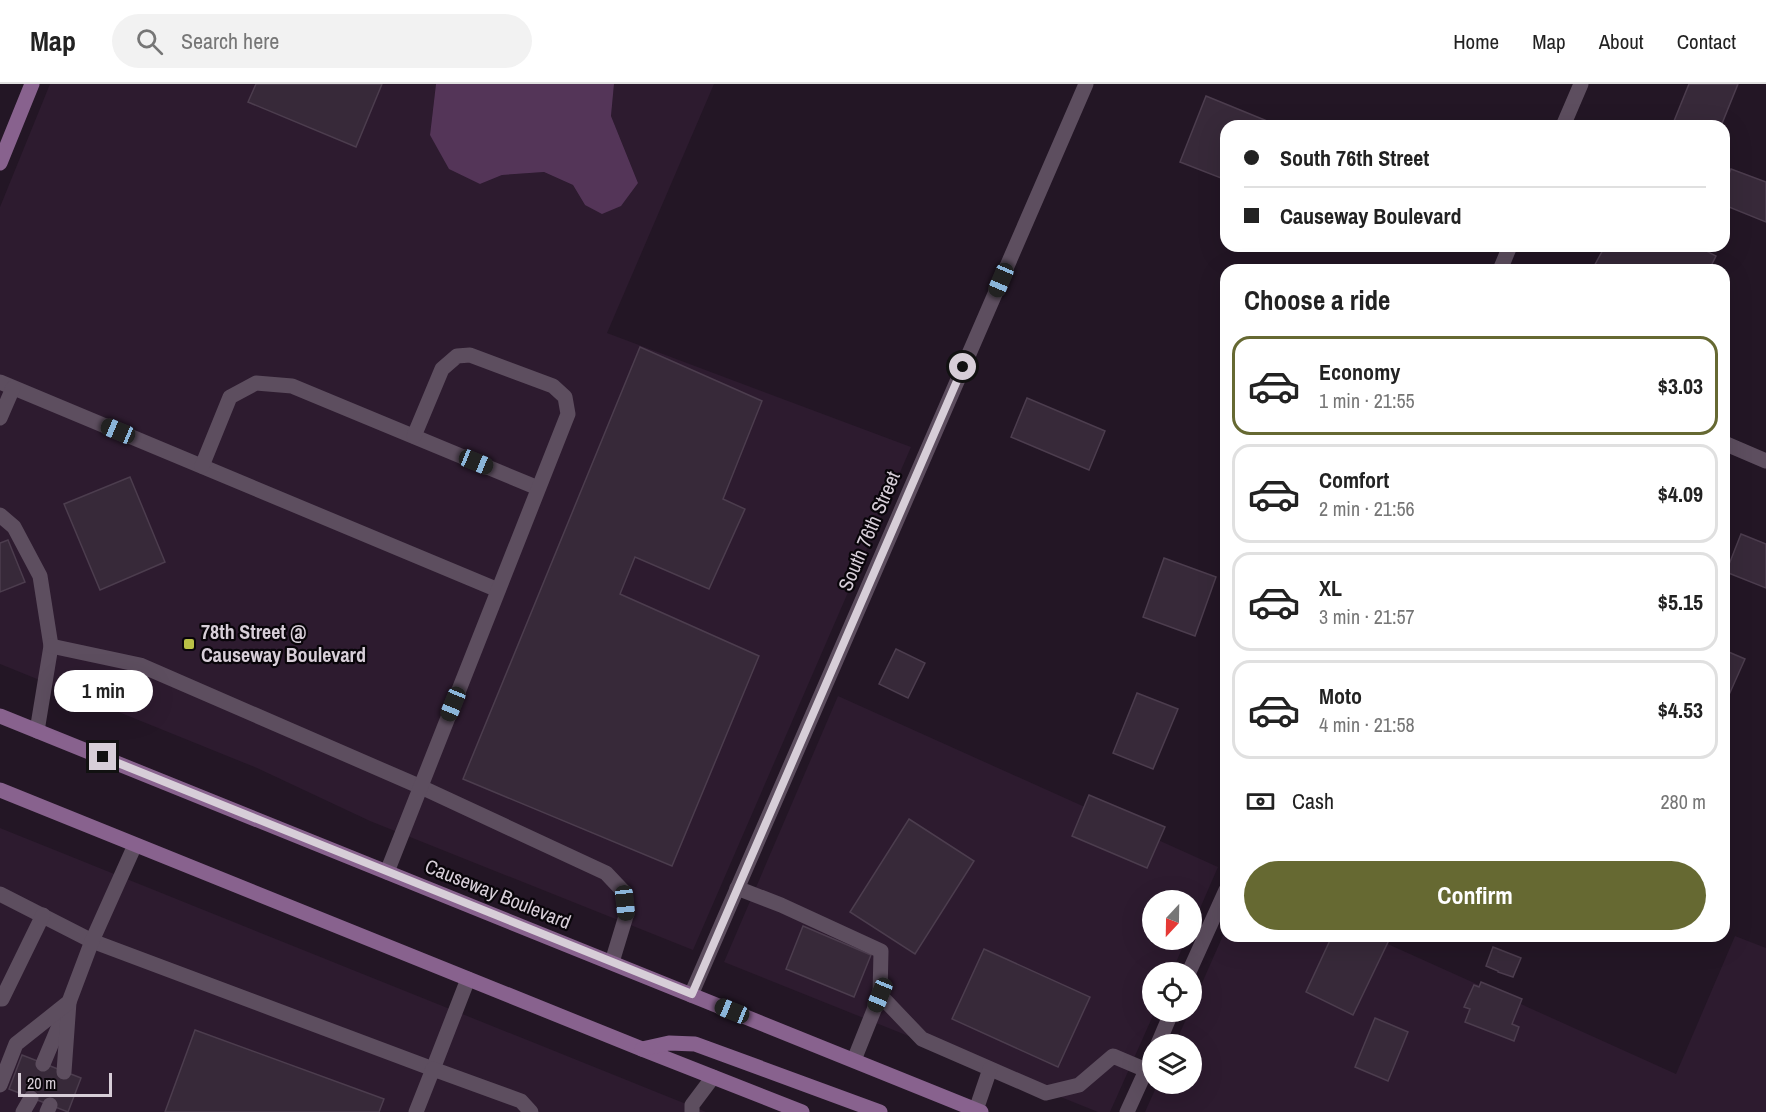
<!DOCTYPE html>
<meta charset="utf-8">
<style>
:root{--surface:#fff;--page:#f2f2f2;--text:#222;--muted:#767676;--line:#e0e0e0;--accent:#666932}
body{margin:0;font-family:"Archivo Narrow",sans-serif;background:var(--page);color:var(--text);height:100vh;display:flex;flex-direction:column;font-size:22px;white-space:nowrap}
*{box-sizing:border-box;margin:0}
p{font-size:20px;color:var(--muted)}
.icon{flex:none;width:33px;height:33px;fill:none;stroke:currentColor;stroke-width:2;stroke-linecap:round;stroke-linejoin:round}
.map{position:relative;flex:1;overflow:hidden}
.sheet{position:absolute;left:1220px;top:180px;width:510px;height:678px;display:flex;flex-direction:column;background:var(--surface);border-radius:18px;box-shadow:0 6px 24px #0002}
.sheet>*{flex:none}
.hud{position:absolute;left:1220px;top:36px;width:510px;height:132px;border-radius:18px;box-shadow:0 6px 24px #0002;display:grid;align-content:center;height:132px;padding:0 24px;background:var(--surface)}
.needle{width:39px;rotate:202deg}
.buttons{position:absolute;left:1142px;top:806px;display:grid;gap:12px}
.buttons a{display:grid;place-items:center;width:60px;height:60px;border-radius:50%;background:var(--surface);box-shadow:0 6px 24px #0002;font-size:30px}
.scale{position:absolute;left:18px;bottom:15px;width:94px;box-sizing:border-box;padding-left:6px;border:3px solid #d7ced8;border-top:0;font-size:16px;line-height:21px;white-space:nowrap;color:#d7ced8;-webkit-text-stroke:4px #09050a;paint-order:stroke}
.end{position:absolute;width:27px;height:27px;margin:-14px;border:8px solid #d7ced8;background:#111;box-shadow:0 0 0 3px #111}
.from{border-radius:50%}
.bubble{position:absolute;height:42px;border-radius:21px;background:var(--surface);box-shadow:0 6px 24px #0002;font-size:20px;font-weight:700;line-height:42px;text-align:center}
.car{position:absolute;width:18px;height:36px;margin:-18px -9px;border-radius:8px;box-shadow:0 0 4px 2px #0007;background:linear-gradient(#222 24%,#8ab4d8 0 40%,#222 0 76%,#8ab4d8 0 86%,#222 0)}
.hud b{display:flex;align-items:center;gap:21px;height:57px;font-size:22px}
.hud b+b{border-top:2px solid var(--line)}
.hud i{width:15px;height:15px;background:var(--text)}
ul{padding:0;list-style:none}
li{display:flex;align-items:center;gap:18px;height:99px;margin:0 12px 9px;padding:0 12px;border:3px solid var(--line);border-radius:18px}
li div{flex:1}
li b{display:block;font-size:22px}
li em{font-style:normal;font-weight:700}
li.selected{border-color:var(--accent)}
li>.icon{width:54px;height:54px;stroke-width:1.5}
h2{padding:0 24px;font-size:27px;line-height:72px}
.pay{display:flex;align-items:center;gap:15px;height:66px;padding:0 24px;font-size:22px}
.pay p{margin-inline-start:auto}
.cta{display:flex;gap:12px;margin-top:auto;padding:12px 24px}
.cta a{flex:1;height:69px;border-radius:36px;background:var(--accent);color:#fff;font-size:24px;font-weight:700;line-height:69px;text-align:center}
header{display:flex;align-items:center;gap:36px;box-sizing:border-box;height:84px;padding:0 30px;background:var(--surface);border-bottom:2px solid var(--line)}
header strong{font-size:28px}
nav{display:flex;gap:33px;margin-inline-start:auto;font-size:21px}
.search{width:420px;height:54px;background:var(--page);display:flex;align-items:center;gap:15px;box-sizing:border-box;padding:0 21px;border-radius:33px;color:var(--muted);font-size:22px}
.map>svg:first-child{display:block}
.built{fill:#2d1b2f}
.green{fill:#543558}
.building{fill:#372939;stroke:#4c3d4e;stroke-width:1.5}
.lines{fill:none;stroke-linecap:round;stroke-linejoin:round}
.lane{stroke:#5d4e5f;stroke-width:15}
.street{stroke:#5d4e5f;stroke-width:15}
.secondary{stroke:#88628e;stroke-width:15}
.route{stroke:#d7ced8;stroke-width:8}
.poi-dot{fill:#b9c046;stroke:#09050a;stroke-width:2}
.labels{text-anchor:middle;stroke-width:4.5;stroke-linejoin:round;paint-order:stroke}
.street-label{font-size:20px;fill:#d7ced8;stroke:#09050a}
.poi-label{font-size:20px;font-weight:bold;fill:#d7ced8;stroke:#09050a;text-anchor:start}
</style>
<header>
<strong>Map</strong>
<div class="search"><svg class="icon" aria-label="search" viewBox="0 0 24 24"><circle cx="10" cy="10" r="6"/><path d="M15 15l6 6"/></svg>Search here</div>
<nav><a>Home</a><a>Map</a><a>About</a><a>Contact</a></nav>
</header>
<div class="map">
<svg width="1766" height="1028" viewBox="0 0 1766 1028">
<rect width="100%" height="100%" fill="#231625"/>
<g class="built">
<path d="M50 0H436L430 51 480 100 502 91 544 88 573 101 585 121 638 99 611 32 614 0H714L607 249 911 363 693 866 370 737 257 684 0 580V123Z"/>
<path d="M838 612 1218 783 1191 845V816H1152V855H1186L1172 888H1152V927H1155L1110 1028H1098L724 878Z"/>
<path d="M0 744 706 1028H0Z"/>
<path d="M1225 847 1226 852H1370L1676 990 1735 852 1766 864V1028H1145L1158 999H1191V960H1175Z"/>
</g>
<path class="green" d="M436 0H614L611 32 638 99 621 122 602 130 585 121 573 101 544 88 502 91 480 100 449 85 430 51Z"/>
<g class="building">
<path d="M256 0H382L356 63 248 18Z"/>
<path d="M1689 0H1738L1721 42H1672Z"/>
<path d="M1206 12 1267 37 1265 42H1226V96L1180 78Z"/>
<path d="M1731 85 1766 98V138L1724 121V103Z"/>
<path d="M1605 162H1697L1716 172 1709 186H1592Z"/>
<path d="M640 263 762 317 723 415 745 425 709 505 635 473 620 510 759 572 672 782 463 695Z"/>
<path d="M1027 314 1105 347 1089 386 1011 353Z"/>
<path d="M130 393 165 478 100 506 64 420Z"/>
<path d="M1741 450 1766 460V504L1726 488Z"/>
<path d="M8 456 25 498 0 508V459Z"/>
<path d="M1164 474 1216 493 1195 552 1143 533Z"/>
<path d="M896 565 925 579 908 614 879 600Z"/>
<path d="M1724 566 1745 575 1728 613 1724 611Z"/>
<path d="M1137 609 1178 625 1153 685 1113 669Z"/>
<path d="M1089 711 1165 743 1147 784 1072 752Z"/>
<path d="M909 735 974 777 915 870 850 828Z"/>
<path d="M803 842 871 871 854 913 786 885Z"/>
<path d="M1332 852H1381L1389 856 1353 931 1306 908Z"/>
<path d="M1493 863 1521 874 1513 893 1498 888V887L1486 882Z"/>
<path d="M984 865 1090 913 1058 983 952 935Z"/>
<path d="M1481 898 1522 915 1512 940 1519 943 1514 957 1465 938 1470 925 1464 923 1474 901 1479 903Z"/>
<path d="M1375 934 1408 948 1388 997 1355 983Z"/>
<path d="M195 946 384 1015 379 1028H165Z"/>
<path d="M22 971 81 994 68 1028 9 1005Z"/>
</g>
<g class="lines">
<g class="lane">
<path d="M0 298 498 506"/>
<path d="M0 334 13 304"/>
<path d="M202 382 230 313 256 299 292 302 538 404"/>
<path d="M0 431 14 443 40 492 51 562 37 647"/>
<path d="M51 562 140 581 421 703 606 789 623 807 626 832 612 878"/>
<path d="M387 788 568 330 565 313 553 302 470 271 457 272 442 285 414 352"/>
<path d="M737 804 781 821 881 867 880 911 922 955 1046 1009 1079 1001 1113 972 1146 986"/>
<path d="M0 810 92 857 433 985 468 895"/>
<path d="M0 915H2L43 831"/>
<path d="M854 976 880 911"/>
<path d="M43 980 64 930"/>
<path d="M64 988 69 918"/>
<path d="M0 1001 16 960 69 918 92 857 135 761"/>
<path d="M976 1026 990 985"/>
<path d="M23 1028 31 1014"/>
<path d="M47 1028 50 1021"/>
<path d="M416 1028 433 985 521 1017 531 1028"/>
<path d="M692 1028V1021L713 993"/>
</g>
<g class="street">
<path d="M1563 42 1581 0"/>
<path d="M1500 186 1510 162"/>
<path d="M1724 359 1766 377"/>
<path d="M1189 888 1226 806"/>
<path d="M691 911 1086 0"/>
<path d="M1158 960 1172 927"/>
<path d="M1127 1028 1152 973"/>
</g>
<g class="secondary">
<path d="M0 79 32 0"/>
<path d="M0 632 981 1028"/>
<path d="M0 706 642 965 802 1028"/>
<path d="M642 965 669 959 695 960 880 1028"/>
</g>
</g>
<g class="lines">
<path class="route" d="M103 673 692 910 963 283"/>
</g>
<rect class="poi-dot" x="183" y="554" width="12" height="12" rx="3"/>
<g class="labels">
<g class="street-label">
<text transform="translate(869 447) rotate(-67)" y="7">South 76th Street</text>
<text transform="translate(498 810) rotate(22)" y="7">Causeway Boulevard</text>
</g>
<g class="poi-label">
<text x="201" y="555">78th Street @<tspan x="201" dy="23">Causeway Boulevard</tspan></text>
</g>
</g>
</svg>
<div class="buttons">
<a><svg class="needle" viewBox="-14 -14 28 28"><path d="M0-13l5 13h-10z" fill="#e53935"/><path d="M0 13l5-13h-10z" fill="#767676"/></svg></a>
<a><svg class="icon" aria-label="locate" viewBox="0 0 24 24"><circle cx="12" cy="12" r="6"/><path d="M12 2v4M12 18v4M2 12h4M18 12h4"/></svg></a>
<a><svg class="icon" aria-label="layers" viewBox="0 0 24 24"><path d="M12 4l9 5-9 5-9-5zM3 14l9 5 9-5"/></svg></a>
</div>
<div class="scale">20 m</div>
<i class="end from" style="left:963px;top:283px"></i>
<i class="end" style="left:103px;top:673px"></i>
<div class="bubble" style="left:54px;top:586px;width:99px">1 min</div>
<i class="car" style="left:1001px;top:196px;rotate:203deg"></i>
<i class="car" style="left:118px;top:347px;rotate:293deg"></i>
<i class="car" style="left:476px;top:378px;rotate:112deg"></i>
<i class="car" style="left:453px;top:620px;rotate:202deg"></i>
<i class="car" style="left:625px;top:819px;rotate:174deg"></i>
<i class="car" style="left:880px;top:911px;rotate:202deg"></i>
<i class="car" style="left:732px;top:927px;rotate:292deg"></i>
<div class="hud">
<b><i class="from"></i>South 76th Street</b>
<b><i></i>Causeway Boulevard</b>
</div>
<section class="sheet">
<h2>Choose a ride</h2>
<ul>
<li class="selected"><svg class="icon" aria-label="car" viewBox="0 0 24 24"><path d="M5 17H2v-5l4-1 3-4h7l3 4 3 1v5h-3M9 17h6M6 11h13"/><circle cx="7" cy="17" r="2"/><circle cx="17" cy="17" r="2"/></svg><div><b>Economy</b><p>1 min · 21:55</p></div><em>$3.03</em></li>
<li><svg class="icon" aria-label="car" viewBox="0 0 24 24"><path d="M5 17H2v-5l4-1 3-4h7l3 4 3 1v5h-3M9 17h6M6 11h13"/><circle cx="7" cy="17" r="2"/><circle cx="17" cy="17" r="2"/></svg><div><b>Comfort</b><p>2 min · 21:56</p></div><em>$4.09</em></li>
<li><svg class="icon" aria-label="car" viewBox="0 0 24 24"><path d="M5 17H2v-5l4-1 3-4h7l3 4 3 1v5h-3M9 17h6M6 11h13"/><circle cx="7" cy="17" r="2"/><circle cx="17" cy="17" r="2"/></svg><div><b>XL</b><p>3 min · 21:57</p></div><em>$5.15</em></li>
<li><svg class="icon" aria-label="car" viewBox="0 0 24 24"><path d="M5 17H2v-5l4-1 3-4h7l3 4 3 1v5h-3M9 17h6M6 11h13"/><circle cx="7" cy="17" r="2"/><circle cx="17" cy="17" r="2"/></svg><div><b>Moto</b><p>4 min · 21:58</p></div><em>$4.53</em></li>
</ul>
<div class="pay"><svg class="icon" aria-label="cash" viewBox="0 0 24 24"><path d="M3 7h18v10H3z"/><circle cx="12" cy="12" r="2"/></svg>Cash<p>280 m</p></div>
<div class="cta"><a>Confirm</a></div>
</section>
</div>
